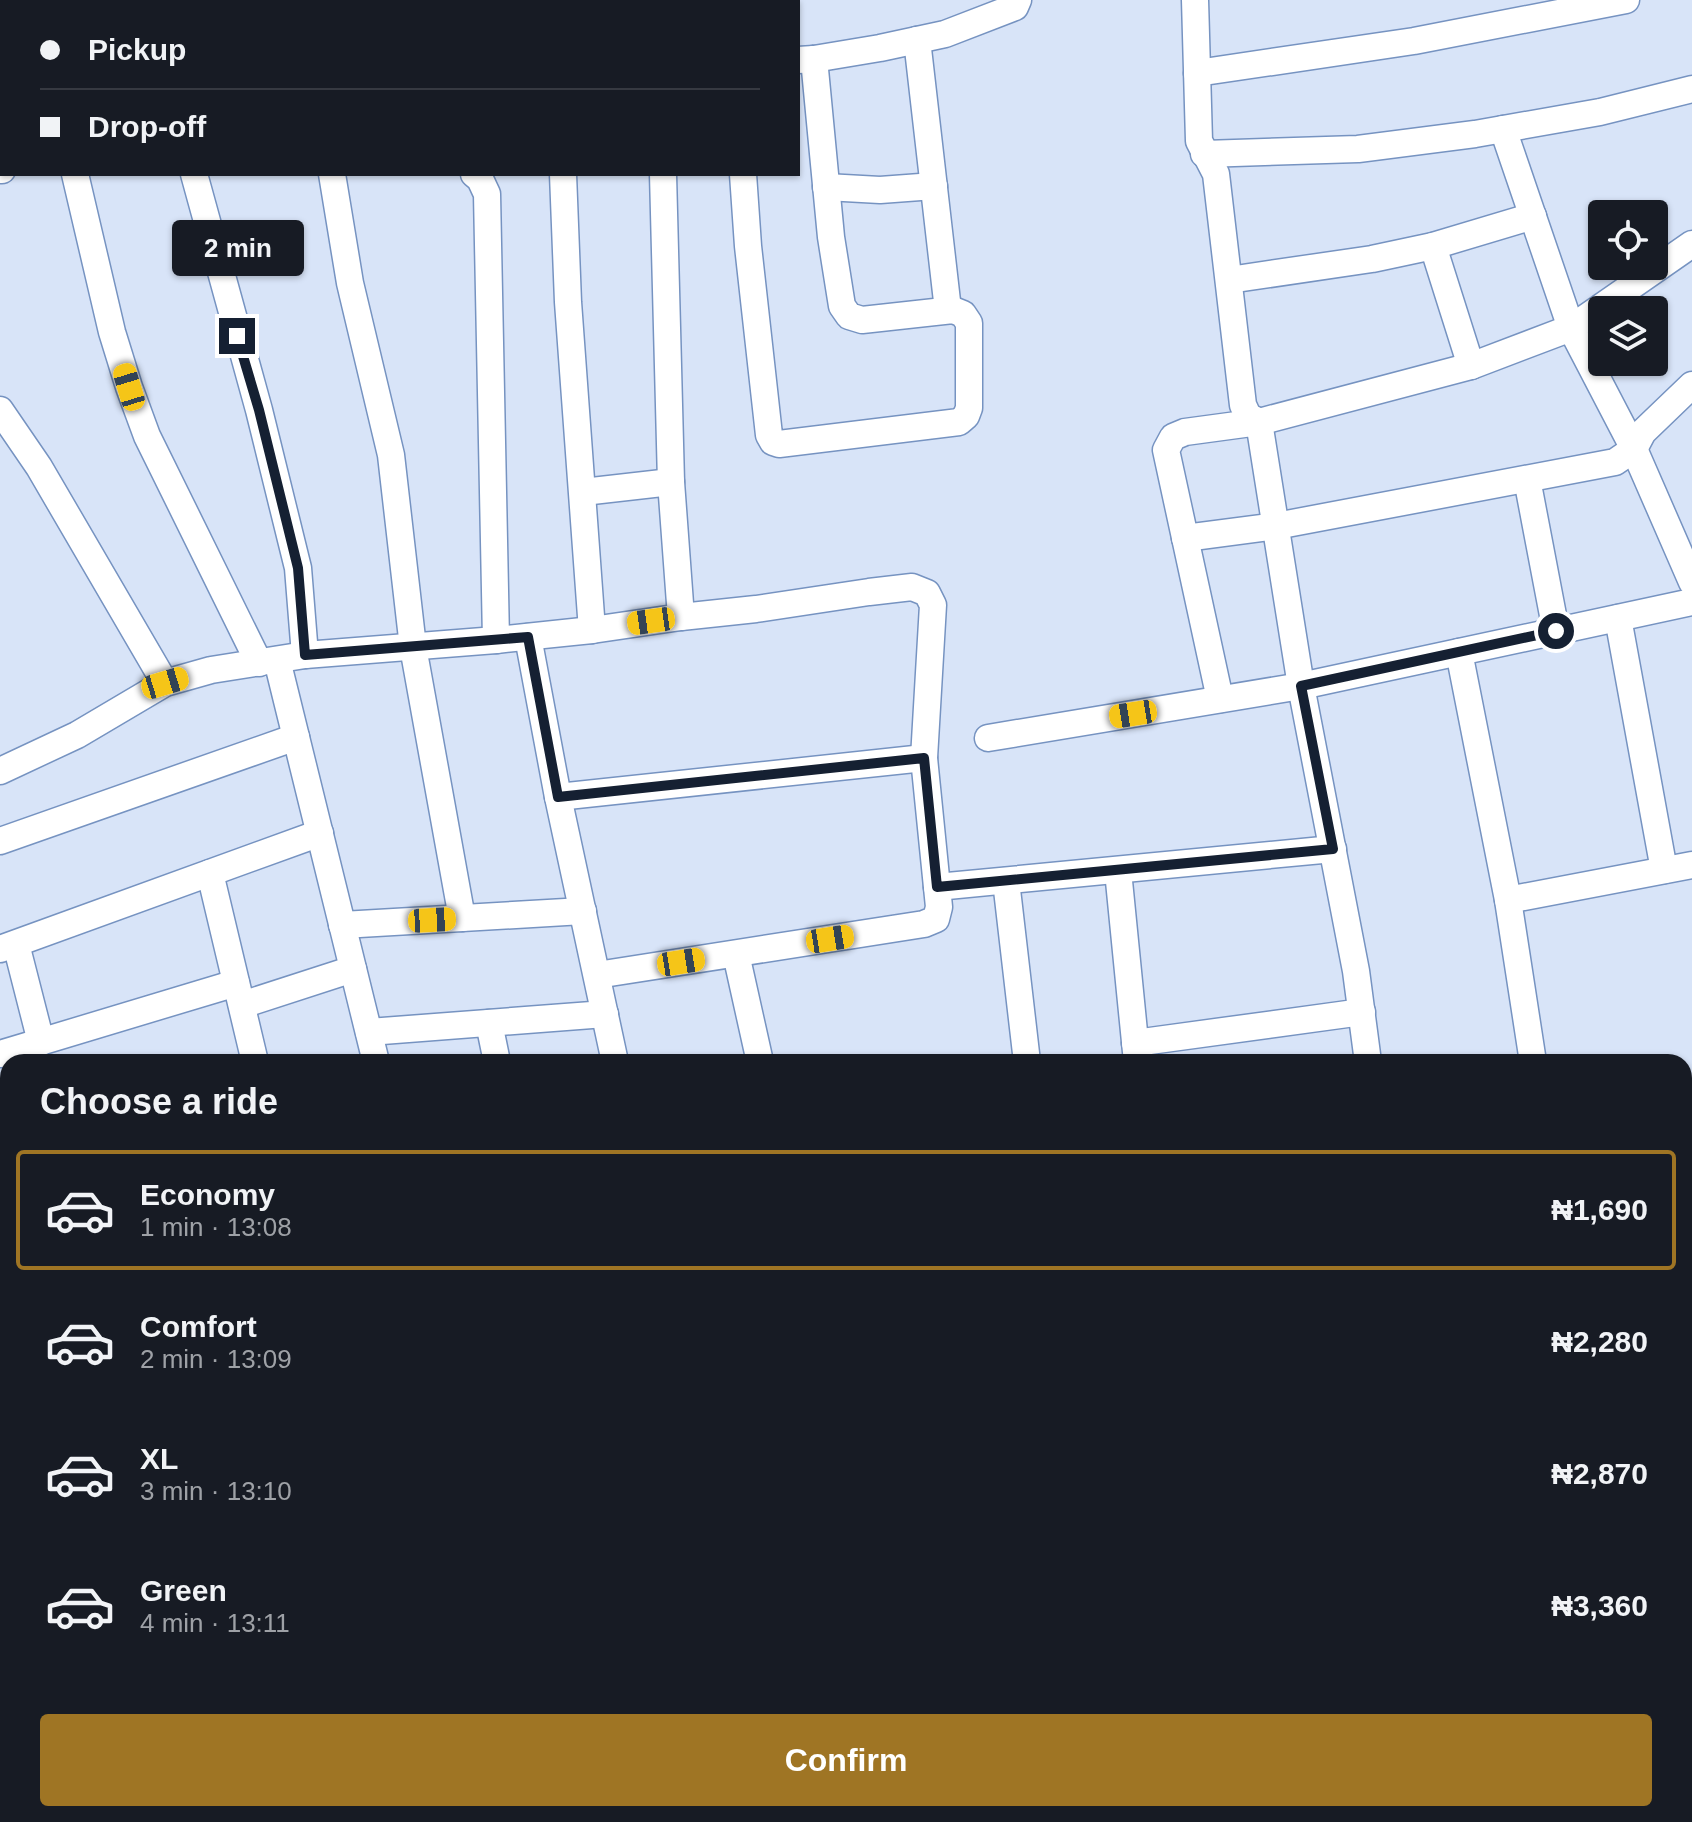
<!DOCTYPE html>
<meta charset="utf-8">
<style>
:root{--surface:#171b24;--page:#20242c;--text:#f1f3f6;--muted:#9ea1a6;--line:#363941;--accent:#9f7524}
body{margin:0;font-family:Helvetica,sans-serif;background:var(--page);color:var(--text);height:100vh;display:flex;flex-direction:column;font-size:30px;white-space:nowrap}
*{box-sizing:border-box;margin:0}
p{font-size:26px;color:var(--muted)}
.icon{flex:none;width:44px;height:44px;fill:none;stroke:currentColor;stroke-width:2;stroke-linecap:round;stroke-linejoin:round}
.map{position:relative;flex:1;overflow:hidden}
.sheet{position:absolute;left:0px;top:1054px;width:1692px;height:768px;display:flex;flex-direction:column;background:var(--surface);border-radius:24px 24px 0 0;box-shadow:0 2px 6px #0004}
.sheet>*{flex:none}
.banner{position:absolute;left:0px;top:0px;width:800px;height:176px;box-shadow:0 2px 6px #0004;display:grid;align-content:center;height:176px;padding:0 40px;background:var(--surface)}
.tools{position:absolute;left:1588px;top:200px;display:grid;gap:16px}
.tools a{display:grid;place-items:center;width:80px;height:80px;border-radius:8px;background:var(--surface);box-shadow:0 2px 6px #0004;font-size:40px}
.end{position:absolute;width:36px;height:36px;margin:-18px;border:10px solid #152032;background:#fff;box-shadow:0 0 0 4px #fff}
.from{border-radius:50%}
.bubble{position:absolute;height:56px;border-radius:8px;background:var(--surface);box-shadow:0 2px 6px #0004;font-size:26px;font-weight:700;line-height:56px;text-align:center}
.car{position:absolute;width:24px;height:48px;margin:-24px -12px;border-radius:10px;box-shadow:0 0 6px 2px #0007;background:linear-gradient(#f5c518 24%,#345 0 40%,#f5c518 0 76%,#345 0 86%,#f5c518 0)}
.banner b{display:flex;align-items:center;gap:28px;height:76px;font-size:30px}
.banner b+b{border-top:2px solid var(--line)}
.banner i{width:20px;height:20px;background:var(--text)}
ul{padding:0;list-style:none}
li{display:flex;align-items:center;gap:24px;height:120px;margin:0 16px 12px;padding:0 24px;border:4px solid transparent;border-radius:8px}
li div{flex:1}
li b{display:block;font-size:30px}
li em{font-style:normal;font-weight:700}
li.current{border-color:var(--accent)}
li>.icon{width:72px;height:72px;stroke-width:1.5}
h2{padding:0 40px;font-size:36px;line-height:96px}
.button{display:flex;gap:16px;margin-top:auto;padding:16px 40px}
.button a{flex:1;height:92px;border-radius:8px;background:var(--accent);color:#fff;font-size:32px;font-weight:700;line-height:92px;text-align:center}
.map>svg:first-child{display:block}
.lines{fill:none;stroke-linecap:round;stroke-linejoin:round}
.minor-casing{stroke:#7693c1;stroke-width:29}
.minor{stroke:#fff;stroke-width:26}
.route{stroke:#152032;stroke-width:10}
</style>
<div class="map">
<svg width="1692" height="1822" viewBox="0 0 1692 1822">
<rect width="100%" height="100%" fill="#d8e4f8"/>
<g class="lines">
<defs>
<g id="minor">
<path d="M322 0V2"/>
<path d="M536 0 537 2"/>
<path d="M647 0 648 2"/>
<path d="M1195 0 1199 141 1216 174 1243 405 1248 416 1259 422"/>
<path d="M209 2 216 0"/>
<path d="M917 40 948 310"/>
<path d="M0 56H2"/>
<path d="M798 60 814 59 880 48 945 34 1015 7 1018 0"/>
<path d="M1197 73 1414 41 1626 0"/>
<path d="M1503 129 1571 328 1634 449 1692 582"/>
<path d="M0 142 2 150"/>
<path d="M1204 154 1358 149 1475 134 1600 112 1692 89"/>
<path d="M0 170H2"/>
<path d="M75 174 112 332 129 387 147 436 259 663"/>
<path d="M194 174 259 410 298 568 305 655"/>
<path d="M332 174 350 283 391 455 413 647 462 918"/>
<path d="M474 174 480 179 487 194 496 640"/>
<path d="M563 174 568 302 592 630"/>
<path d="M663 174 671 482 681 617"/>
<path d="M743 174 748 246 769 435 773 442 779 444 959 422 966 416 969 408V323L963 314 953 310 862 320 849 316 842 306 831 237 814 59"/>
<path d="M826 187 880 190 934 186"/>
<path d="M1433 246 1471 366"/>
<path d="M1229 280 1372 259 1433 246 1533 216"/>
<path d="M0 410 39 467 165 683"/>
<path d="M1259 422 1301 686 1356 971 1368 1062"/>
<path d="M1527 479 1556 631"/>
<path d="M583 492 671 482"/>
<path d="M1185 538 1276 526 1615 462 1634 449 1643 432 1692 385"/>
<path d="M1618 618 1664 870"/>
<path d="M528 637 558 797 615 1062"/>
<path d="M1459 652 1508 900 1533 1062"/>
<path d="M277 660 376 1062"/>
<path d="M1220 699 1166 450 1173 437 1185 432 1259 422 1471 366 1571 328 1692 244"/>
<path d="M988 738 1301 686 1692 602"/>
<path d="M0 771 77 735 165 683 211 670 305 655 496 640 592 630 681 617 756 609 869 592 912 587 927 593 933 605 924 758 939 907 936 919 924 924 597 975"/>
<path d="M558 797 924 758"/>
<path d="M0 841 296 737"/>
<path d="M1118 871 1137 1062"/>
<path d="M210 873 255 1062"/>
<path d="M1006 881 1027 1062"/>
<path d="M937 887 1333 849"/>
<path d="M1508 900 1692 865"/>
<path d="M342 925 583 911"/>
<path d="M16 944 41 1042"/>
<path d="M0 949 320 833"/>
<path d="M736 954 760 1062"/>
<path d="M242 1005 353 969"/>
<path d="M489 1023 497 1062"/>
<path d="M369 1032 605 1014"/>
<path d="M1135 1043 1362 1012"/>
<path d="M0 1054 236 983"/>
<path d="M0 1167 8 1200"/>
<path d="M1684 1422 1692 1417"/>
<path d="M6 1455 8 1465"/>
<path d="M67 1814 68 1822"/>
<path d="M340 1814 341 1822"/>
<path d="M436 1814 438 1822"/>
<path d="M543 1814 545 1822"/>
<path d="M663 1814 665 1822"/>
<path d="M779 1814 780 1822"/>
<path d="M1210 1814 1212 1822"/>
<path d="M1412 1814 1416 1822"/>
<path d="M1657 1814 1659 1822"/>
<path d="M258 1822 320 1814"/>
</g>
</defs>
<use href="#minor" class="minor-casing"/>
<use href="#minor" class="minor"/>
</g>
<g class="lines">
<path class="route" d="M237 336 259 410 298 568 305 655 528 637 558 797 924 758 937 887 1333 849 1301 686 1556 631"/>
</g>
</svg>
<div class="tools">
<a><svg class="icon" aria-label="locate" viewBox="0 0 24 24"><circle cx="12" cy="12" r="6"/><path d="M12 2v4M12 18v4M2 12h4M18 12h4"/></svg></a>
<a><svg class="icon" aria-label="layers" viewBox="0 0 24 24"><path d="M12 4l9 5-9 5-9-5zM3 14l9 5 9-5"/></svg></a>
</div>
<i class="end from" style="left:1556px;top:631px"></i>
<i class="end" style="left:237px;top:336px"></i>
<div class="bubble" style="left:172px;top:220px;width:132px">2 min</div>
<i class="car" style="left:129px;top:387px;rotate:343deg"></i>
<i class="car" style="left:651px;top:621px;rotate:262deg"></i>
<i class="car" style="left:165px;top:683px;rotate:73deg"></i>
<i class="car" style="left:1133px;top:714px;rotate:261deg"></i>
<i class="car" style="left:432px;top:920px;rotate:87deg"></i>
<i class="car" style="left:830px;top:939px;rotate:81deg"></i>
<i class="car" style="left:681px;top:962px;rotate:81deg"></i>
<div class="banner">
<b><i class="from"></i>Pickup</b>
<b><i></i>Drop-off</b>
</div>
<section class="sheet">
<h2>Choose a ride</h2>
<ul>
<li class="current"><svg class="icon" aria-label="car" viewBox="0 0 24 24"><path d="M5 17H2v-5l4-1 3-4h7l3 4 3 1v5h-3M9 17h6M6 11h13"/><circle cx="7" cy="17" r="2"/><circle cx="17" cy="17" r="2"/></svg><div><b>Economy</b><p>1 min · 13:08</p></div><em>₦1,690</em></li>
<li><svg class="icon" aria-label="car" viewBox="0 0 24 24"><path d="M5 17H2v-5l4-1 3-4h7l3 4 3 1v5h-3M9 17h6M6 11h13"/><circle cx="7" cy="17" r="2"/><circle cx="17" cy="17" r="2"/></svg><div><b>Comfort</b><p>2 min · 13:09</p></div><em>₦2,280</em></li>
<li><svg class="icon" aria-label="car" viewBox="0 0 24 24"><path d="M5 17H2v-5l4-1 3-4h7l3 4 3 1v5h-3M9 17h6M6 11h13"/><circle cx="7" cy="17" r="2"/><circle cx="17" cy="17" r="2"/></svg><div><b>XL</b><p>3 min · 13:10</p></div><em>₦2,870</em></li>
<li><svg class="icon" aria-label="car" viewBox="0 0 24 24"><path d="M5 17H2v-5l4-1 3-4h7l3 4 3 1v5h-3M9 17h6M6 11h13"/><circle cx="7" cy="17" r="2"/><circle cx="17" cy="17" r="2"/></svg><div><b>Green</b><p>4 min · 13:11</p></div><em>₦3,360</em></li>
</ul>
<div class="button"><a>Confirm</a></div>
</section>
</div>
